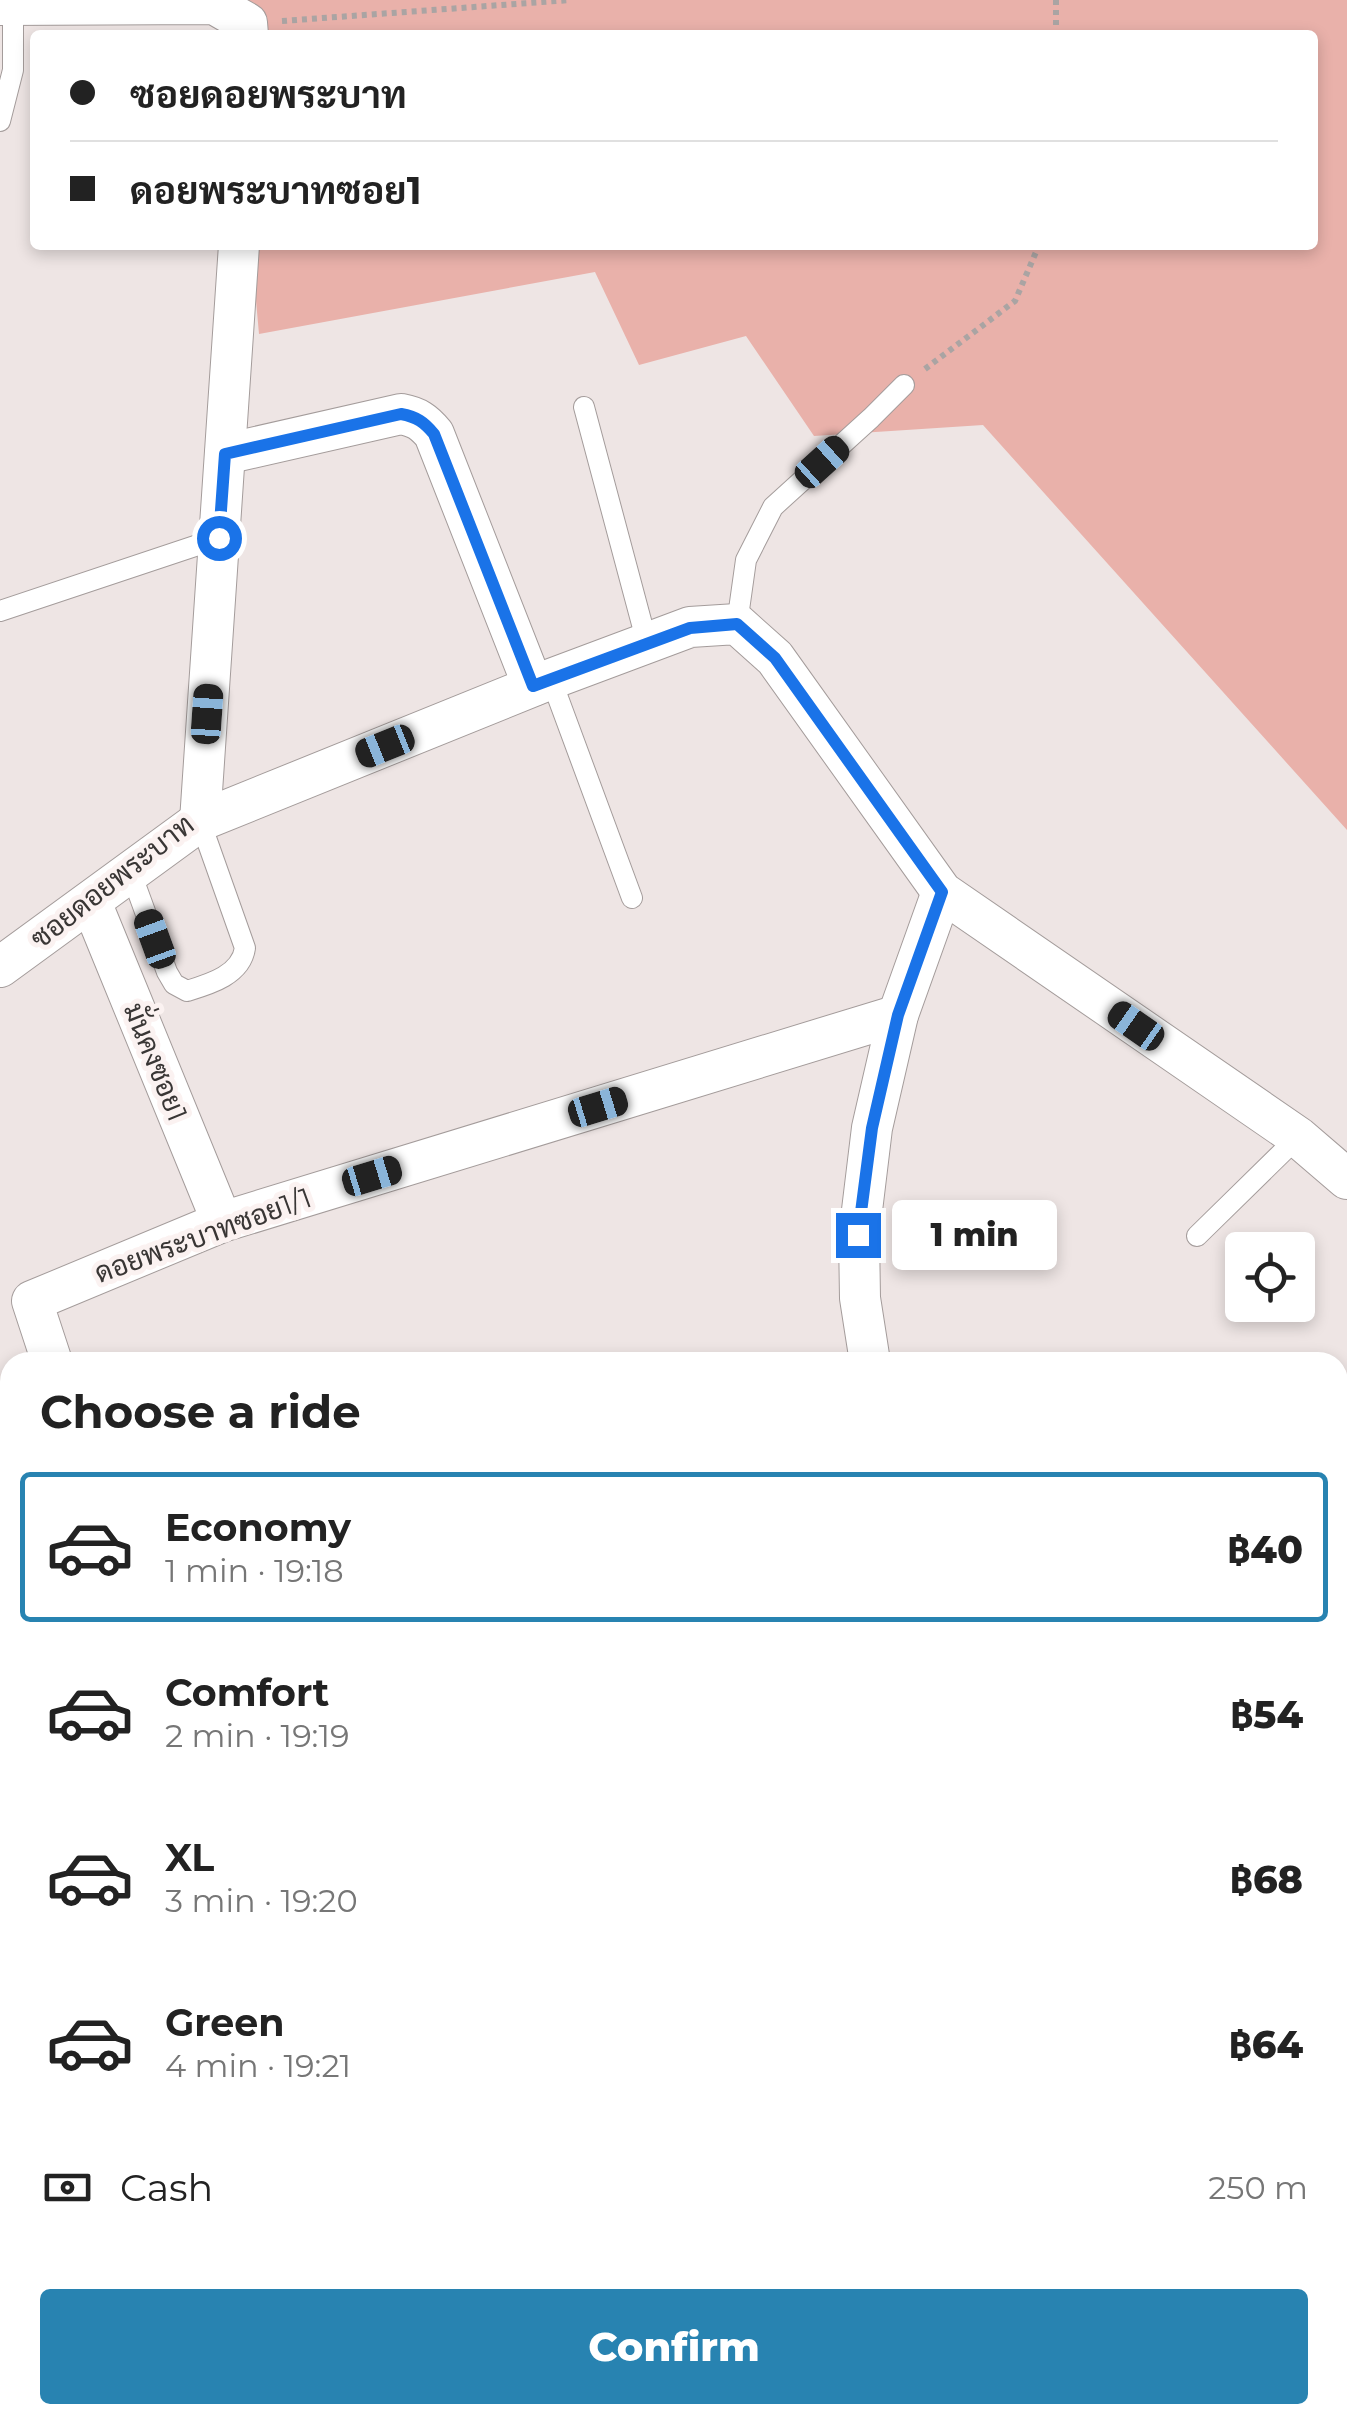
<!DOCTYPE html>
<meta charset="utf-8">
<style>
:root{--surface:#fff;--page:#f2f2f2;--text:#222;--muted:#767676;--line:#e0e0e0;--accent:#2883b1}
body{margin:0;font-family:Montserrat,Sarabun,sans-serif;background:var(--page);color:var(--text);height:100vh;display:flex;flex-direction:column;font-size:38px;white-space:nowrap}
*{box-sizing:border-box;margin:0}
p{font-size:32px;color:var(--muted)}
.icon{flex:none;width:55px;height:55px;fill:none;stroke:currentColor;stroke-width:2;stroke-linecap:round;stroke-linejoin:round}
.map{position:relative;flex:1;overflow:hidden}
.sheet{position:absolute;left:0px;top:1352px;width:1348px;height:1072px;display:flex;flex-direction:column;background:var(--surface);border-radius:30px 30px 0 0;box-shadow:0 5px 15px #0003}
.sheet>*{flex:none}
.hud{position:absolute;left:30px;top:30px;width:1288px;height:220px;border-radius:10px;box-shadow:0 5px 15px #0003;display:grid;align-content:center;height:220px;padding:0 40px;background:var(--surface)}
.tools{position:absolute;left:1225px;top:1232px;display:grid;gap:20px}
.tools a{display:grid;place-items:center;width:90px;height:90px;border-radius:10px;background:var(--surface);box-shadow:0 5px 15px #0003;font-size:50px}
.end{position:absolute;width:45px;height:45px;margin:-22px;border:12px solid #1a73e8;background:#fff;box-shadow:0 0 0 5px #fff}
.from{border-radius:50%}
.bubble{position:absolute;height:70px;border-radius:10px;background:var(--surface);box-shadow:0 5px 15px #0003;font-size:32px;font-weight:800;line-height:70px;text-align:center}
.car{position:absolute;width:30px;height:60px;margin:-30px -15px;border-radius:12px;box-shadow:0 0 8px 2px #0007;background:linear-gradient(#222 24%,#8ab4d8 0 40%,#222 0 76%,#8ab4d8 0 86%,#222 0)}
.hud b{display:flex;align-items:center;gap:35px;height:95px;font-size:38px}
.hud b+b{border-top:2px solid var(--line)}
.hud i{width:25px;height:25px;background:var(--text)}
ul{padding:0;list-style:none}
li{display:flex;align-items:center;gap:30px;height:150px;margin:0 20px 15px;padding:0 20px;border:5px solid transparent;border-radius:10px}
li div{flex:1}
li b{display:block;font-size:38px}
li em{font-style:normal;font-weight:800}
li.on{border-color:var(--accent)}
li>.icon{width:90px;height:90px;stroke-width:1.5}
h2{padding:0 40px;font-size:45px;line-height:120px}
.pay{display:flex;align-items:center;gap:25px;height:110px;padding:0 40px;font-size:38px}
.pay p{margin-inline-start:auto}
.action{display:flex;gap:20px;margin-top:auto;padding:20px 40px}
.action a{flex:1;height:115px;border-radius:10px;background:var(--accent);color:#fff;font-size:40px;font-weight:800;line-height:115px;text-align:center}
.map>svg:first-child{display:block}
.green{fill:#e9b1aa}
.lines{fill:none;stroke-linecap:round;stroke-linejoin:round}
.lane-casing{stroke:#a49c9b;stroke-width:22}
.street-casing{stroke:#a49c9b;stroke-width:42}
.path{stroke:#aaa4a3;stroke-width:6;stroke-dasharray:5 5;stroke-linecap:butt}
.lane{stroke:#fff;stroke-width:20}
.street{stroke:#fff;stroke-width:40}
.route{stroke:#1a73e8;stroke-width:12}
.labels{text-anchor:middle;stroke-width:10;stroke-linejoin:round;paint-order:stroke}
.street-label{font-size:28px;fill:#393635;stroke:#fbf2f1}
</style>
<div class="map">
<svg width="1347" height="2423" viewBox="0 0 1347 2423">
<rect width="100%" height="100%" fill="#eee5e4"/>
<g class="green">
<path d="M229 0H1347V830L983 425 814 436 746 336 639 365 595 272 259 334 251 245H1312V35H233Z"/>
<path d="M975 2415H1084L1085 2423H974Z"/>
</g>
<g class="lines">
<defs>
<g id="lane">
<path d="M0 121 13 70V5"/>
<path d="M584 407 647 643"/>
<path d="M0 611 219 538"/>
<path d="M737 624 746 560 773 507 871 418 904 385"/>
<path d="M551 679 632 898"/>
<path d="M131 873 167 972 174 984 187 991C210 984 241 975 245 948L200 821"/>
<path d="M1197 1236 1298 1137"/>
</g>
<g id="street">
<path d="M0 5 214 4 247 23 248 35"/>
<path d="M225 454 401 414C417 417 424 422 434 434L533 686"/>
<path d="M200 821 239 245"/>
<path d="M91 902 222 1222"/>
<path d="M0 967 200 821 551 679 690 627 737 624 775 658 942 892 1298 1137 1347 1179"/>
<path d="M52 1362 32 1301 222 1222 898 1015"/>
<path d="M870 1362 860 1298 859 1235 872 1128 898 1015 942 892"/>
<path d="M0 1557 10 1556"/>
<path d="M0 1725H10"/>
<path d="M0 1875 10 1874"/>
<path d="M0 2149 10 2147"/>
<path d="M1338 2215 1347 2207"/>
<path d="M1338 2251 1347 2264"/>
<path d="M0 2326 10 2324"/>
</g>
</defs>
<use href="#lane" class="lane-casing"/>
<use href="#street" class="street-casing"/>
<g class="path">
<path d="M282 21 570 0"/>
<path d="M1056 35V0"/>
<path d="M925 369 1015 301 1039 245"/>
</g>
<use href="#lane" class="lane"/>
<use href="#street" class="street"/>
</g>
<g class="lines">
<path class="route" d="M219 538 225 454 401 414C417 417 424 422 434 434L533 686 690 628 737 624 775 658 942 892 898 1015 872 1128 858 1235"/>
</g>
<g class="labels">
<g class="street-label">
<text transform="translate(112 881) rotate(-38)" y="10">ซอยดอยพระบาท</text>
<text transform="translate(156 1062) rotate(68)" y="10">มั่นคงซอย1</text>
<text transform="translate(203 1235) rotate(-20)" y="10">ดอยพระบาทซอย1/1</text>
</g>
</g>
</svg>
<div class="tools">
<a><svg class="icon" aria-label="locate" viewBox="0 0 24 24"><circle cx="12" cy="12" r="6"/><path d="M12 2v4M12 18v4M2 12h4M18 12h4"/></svg></a>
</div>
<i class="end from" style="left:219px;top:538px"></i>
<i class="end" style="left:858px;top:1235px"></i>
<div class="bubble" style="left:892px;top:1200px;width:165px">1 min</div>
<i class="car" style="left:822px;top:462px;rotate:48deg"></i>
<i class="car" style="left:207px;top:714px;rotate:4deg"></i>
<i class="car" style="left:385px;top:746px;rotate:248deg"></i>
<i class="car" style="left:155px;top:939px;rotate:340deg"></i>
<i class="car" style="left:1136px;top:1026px;rotate:305deg"></i>
<i class="car" style="left:598px;top:1107px;rotate:73deg"></i>
<i class="car" style="left:372px;top:1176px;rotate:73deg"></i>
<div class="hud">
<b><i class="from"></i>ซอยดอยพระบาท</b>
<b><i></i>ดอยพระบาทซอย1</b>
</div>
<section class="sheet">
<h2>Choose a ride</h2>
<ul>
<li class="on"><svg class="icon" aria-label="car" viewBox="0 0 24 24"><path d="M5 17H2v-5l4-1 3-4h7l3 4 3 1v5h-3M9 17h6M6 11h13"/><circle cx="7" cy="17" r="2"/><circle cx="17" cy="17" r="2"/></svg><div><b>Economy</b><p>1 min · 19:18</p></div><em>฿40</em></li>
<li><svg class="icon" aria-label="car" viewBox="0 0 24 24"><path d="M5 17H2v-5l4-1 3-4h7l3 4 3 1v5h-3M9 17h6M6 11h13"/><circle cx="7" cy="17" r="2"/><circle cx="17" cy="17" r="2"/></svg><div><b>Comfort</b><p>2 min · 19:19</p></div><em>฿54</em></li>
<li><svg class="icon" aria-label="car" viewBox="0 0 24 24"><path d="M5 17H2v-5l4-1 3-4h7l3 4 3 1v5h-3M9 17h6M6 11h13"/><circle cx="7" cy="17" r="2"/><circle cx="17" cy="17" r="2"/></svg><div><b>XL</b><p>3 min · 19:20</p></div><em>฿68</em></li>
<li><svg class="icon" aria-label="car" viewBox="0 0 24 24"><path d="M5 17H2v-5l4-1 3-4h7l3 4 3 1v5h-3M9 17h6M6 11h13"/><circle cx="7" cy="17" r="2"/><circle cx="17" cy="17" r="2"/></svg><div><b>Green</b><p>4 min · 19:21</p></div><em>฿64</em></li>
</ul>
<div class="pay"><svg class="icon" aria-label="cash" viewBox="0 0 24 24"><path d="M3 7h18v10H3z"/><circle cx="12" cy="12" r="2"/></svg>Cash<p>250 m</p></div>
<div class="action"><a>Confirm</a></div>
</section>
</div>
